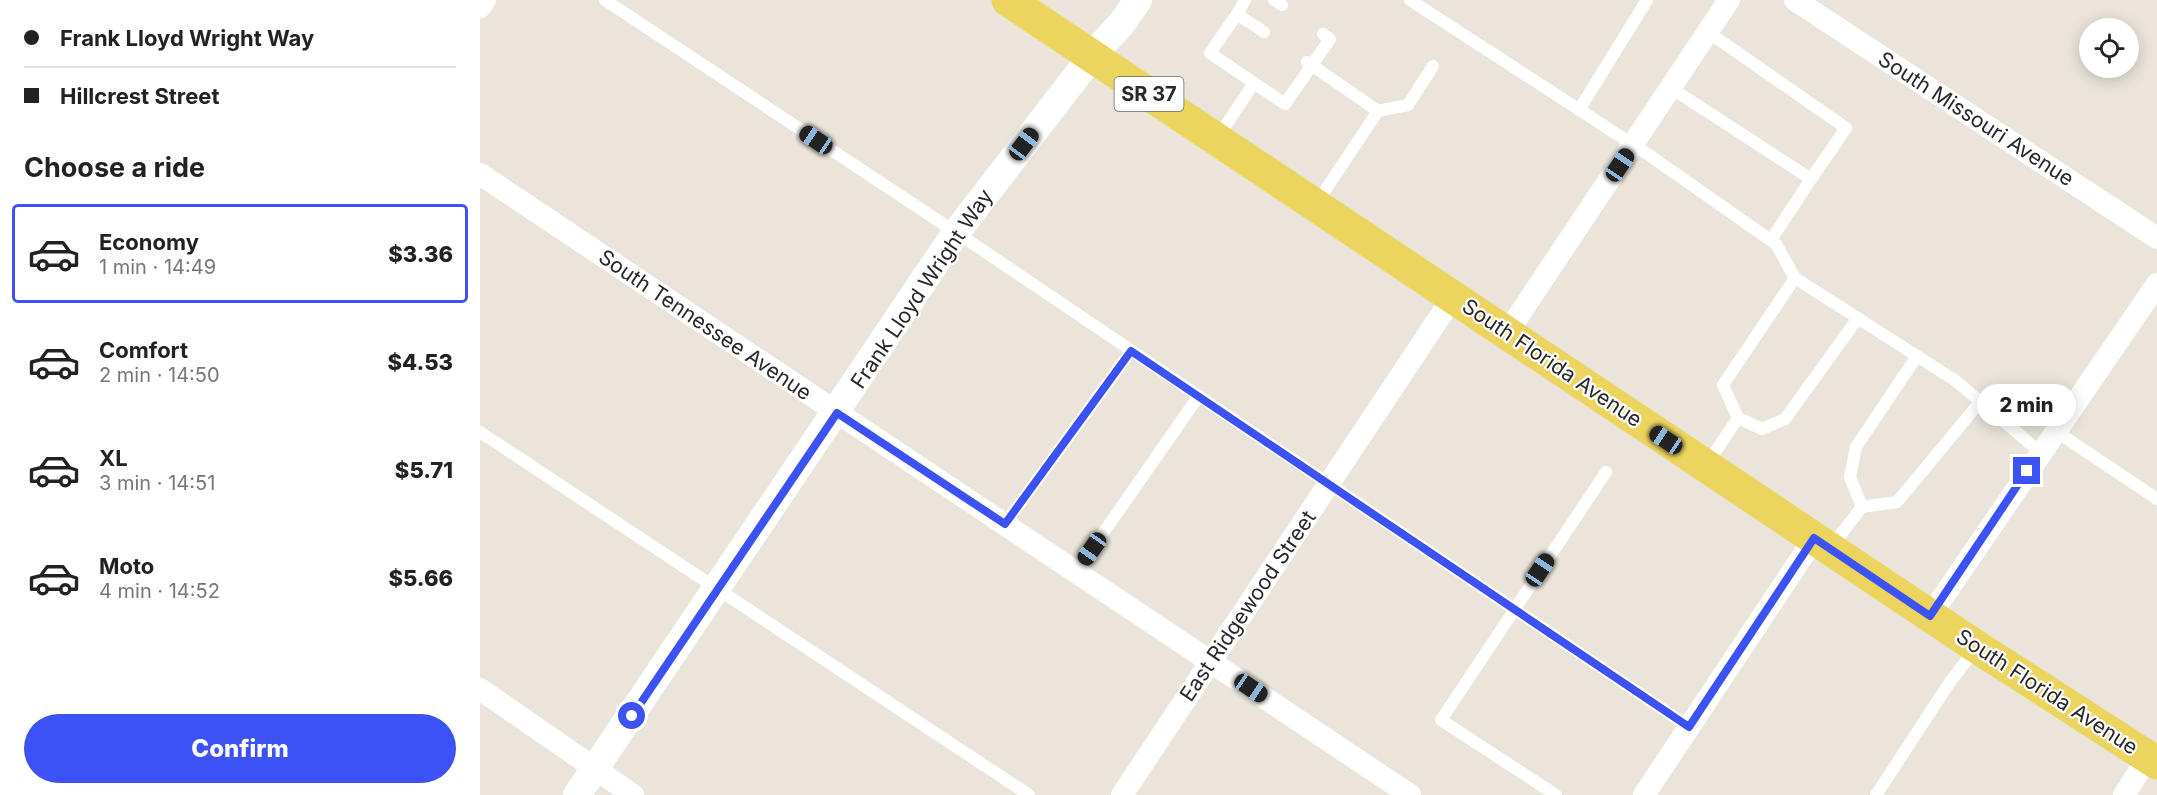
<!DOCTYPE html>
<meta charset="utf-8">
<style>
:root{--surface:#fff;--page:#f2f2f2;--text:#222;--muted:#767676;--line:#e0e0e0;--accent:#3d52f4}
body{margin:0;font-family:Inter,sans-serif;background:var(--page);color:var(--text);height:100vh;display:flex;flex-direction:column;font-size:22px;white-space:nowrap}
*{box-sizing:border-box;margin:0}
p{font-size:20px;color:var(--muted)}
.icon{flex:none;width:33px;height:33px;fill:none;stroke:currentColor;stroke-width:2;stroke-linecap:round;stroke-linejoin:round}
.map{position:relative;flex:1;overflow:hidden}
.drawer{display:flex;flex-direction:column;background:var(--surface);width:480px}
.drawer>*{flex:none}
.top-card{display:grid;align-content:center;height:132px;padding:0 24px;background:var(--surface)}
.controls{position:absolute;left:1599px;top:18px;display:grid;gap:12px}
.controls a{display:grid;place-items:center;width:60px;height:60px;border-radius:50%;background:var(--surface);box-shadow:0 3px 15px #0003;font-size:30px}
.end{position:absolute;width:27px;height:27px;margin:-14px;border:8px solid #3d52f4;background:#fff;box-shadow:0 0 0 3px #fff}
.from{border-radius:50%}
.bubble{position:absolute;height:42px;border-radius:21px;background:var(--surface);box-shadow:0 3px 15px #0003;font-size:20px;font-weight:800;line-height:42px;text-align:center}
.car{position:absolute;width:18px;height:36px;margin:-18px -9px;border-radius:8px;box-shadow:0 0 4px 2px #0007;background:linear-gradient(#222 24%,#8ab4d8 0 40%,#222 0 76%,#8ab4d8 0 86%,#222 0)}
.top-card b{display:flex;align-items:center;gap:21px;height:57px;font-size:22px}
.top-card b+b{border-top:2px solid var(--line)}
.top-card i{width:15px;height:15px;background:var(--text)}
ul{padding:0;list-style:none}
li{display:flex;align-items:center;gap:18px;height:99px;margin:0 12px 9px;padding:0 12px;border:3px solid transparent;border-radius:6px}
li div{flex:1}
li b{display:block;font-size:22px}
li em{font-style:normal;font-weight:800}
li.current{border-color:var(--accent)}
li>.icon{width:54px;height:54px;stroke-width:1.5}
h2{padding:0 24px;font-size:27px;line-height:72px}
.cta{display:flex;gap:12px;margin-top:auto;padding:12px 24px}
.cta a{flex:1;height:69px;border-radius:36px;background:var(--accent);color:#fff;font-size:24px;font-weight:800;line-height:69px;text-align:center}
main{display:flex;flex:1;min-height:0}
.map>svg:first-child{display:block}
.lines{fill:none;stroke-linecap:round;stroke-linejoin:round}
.service{stroke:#fff;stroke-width:12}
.minor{stroke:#fff;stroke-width:22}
.tertiary{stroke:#fff;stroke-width:28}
.primary{stroke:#ecd55e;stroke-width:33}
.route{stroke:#3d52f4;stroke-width:8}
.labels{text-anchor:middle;stroke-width:4.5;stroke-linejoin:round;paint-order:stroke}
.shield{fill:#fff;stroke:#686868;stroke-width:1.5}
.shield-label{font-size:20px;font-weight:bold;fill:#282828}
.street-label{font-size:21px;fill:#282828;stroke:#fff}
</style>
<main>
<section class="drawer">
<div class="top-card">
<b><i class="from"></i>Frank Lloyd Wright Way</b>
<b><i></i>Hillcrest Street</b>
</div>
<h2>Choose a ride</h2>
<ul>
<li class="current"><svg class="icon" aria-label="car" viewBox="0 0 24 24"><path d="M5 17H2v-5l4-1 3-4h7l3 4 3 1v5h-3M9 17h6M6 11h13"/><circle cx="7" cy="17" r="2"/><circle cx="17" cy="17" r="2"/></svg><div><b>Economy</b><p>1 min · 14:49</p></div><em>$3.36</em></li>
<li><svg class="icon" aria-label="car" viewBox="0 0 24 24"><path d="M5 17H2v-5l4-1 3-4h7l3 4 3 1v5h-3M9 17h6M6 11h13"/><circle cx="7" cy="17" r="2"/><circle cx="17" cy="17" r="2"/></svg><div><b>Comfort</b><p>2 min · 14:50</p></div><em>$4.53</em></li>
<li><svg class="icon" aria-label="car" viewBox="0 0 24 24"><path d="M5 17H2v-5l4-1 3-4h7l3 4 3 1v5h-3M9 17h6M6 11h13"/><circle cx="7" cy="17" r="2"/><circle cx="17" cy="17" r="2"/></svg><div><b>XL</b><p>3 min · 14:51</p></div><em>$5.71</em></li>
<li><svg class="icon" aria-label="car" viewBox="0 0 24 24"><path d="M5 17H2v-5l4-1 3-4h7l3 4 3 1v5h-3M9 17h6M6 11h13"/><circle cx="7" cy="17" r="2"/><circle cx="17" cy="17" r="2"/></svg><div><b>Moto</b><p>4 min · 14:52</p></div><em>$5.66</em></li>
</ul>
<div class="cta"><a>Confirm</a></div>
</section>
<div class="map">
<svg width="1677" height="795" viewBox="0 0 1677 795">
<rect width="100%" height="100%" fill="#eae4da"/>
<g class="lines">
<g class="service">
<path d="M125 0 501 249 1209 727"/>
<path d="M765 0 757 14 784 32"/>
<path d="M794 0 802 5"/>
<path d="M930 0 1169 155 1296 244 1315 278 1476 381 1560 452"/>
<path d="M757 14 730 53 805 104 850 39 843 34"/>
<path d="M827 62 898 111 836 204"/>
<path d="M1191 88 1331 179 1366 128 1228 32"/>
<path d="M1099 110 1167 0"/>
<path d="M898 111 928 105 953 66"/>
<path d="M738 137 774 83"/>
<path d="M1291 240 1331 179"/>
<path d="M1315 278 1243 385 1258 418 1282 429 1305 419 1378 318"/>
<path d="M1574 430 1677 499"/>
<path d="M0 432 549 795"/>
<path d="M1227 464 1258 418"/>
<path d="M1382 507 1370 477 1376 447 1437 356"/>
<path d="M525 524 651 351"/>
<path d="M1350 548 1382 507 1417 502 1500 402"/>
<path d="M596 572 718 397"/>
<path d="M1076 795 961 720 1126 472"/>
<path d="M1396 795 1470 682 1496 648"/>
</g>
<g class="minor">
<path d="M1315 0 1677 238"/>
<path d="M0 7 5 0"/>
<path d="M0 174 930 795"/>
<path d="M1027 333 1249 0"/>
<path d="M1450 616 1677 284"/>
<path d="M0 689 153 795"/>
<path d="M642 795 973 297"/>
<path d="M1164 795 1334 539"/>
<path d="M1644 795 1668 757"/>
</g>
<path class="tertiary" d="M97 795 475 234 612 56 642 23 658 0"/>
<path class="primary" d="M528 0 1497 647 1677 763"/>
</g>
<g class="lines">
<path class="route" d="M152 716 357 413 525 524 651 351 1209 727 1334 538 1450 616 1547 471"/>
</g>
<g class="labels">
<rect class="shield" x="634.5" y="77" width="69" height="34" rx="4.5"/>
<g class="shield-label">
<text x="669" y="101">SR 37</text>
</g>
<g class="street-label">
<text transform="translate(1496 119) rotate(33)" y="7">South Missouri Avenue</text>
<text transform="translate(442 289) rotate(-56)" y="7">Frank Lloyd Wright Way</text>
<text transform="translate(225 325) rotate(34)" y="7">South Tennessee Avenue</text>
<text transform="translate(1072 363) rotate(34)" y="7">South Florida Avenue</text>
<text transform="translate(768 606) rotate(-56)" y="7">East Ridgewood Street</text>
<text transform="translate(1567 692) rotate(33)" y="7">South Florida Avenue</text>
</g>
</g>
</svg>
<div class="controls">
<a><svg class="icon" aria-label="locate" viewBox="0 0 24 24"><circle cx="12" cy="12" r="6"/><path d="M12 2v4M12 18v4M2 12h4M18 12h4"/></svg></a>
</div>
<i class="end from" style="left:152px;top:716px"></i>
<i class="end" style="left:1547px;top:471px"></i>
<div class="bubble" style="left:1497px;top:384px;width:99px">2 min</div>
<i class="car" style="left:336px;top:140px;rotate:304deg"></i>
<i class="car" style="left:544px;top:144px;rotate:37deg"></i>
<i class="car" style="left:1140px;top:165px;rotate:34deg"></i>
<i class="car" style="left:1186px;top:440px;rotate:304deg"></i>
<i class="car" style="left:612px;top:549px;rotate:215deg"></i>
<i class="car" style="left:1060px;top:570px;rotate:34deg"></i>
<i class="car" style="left:771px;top:688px;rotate:124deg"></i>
</div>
</main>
